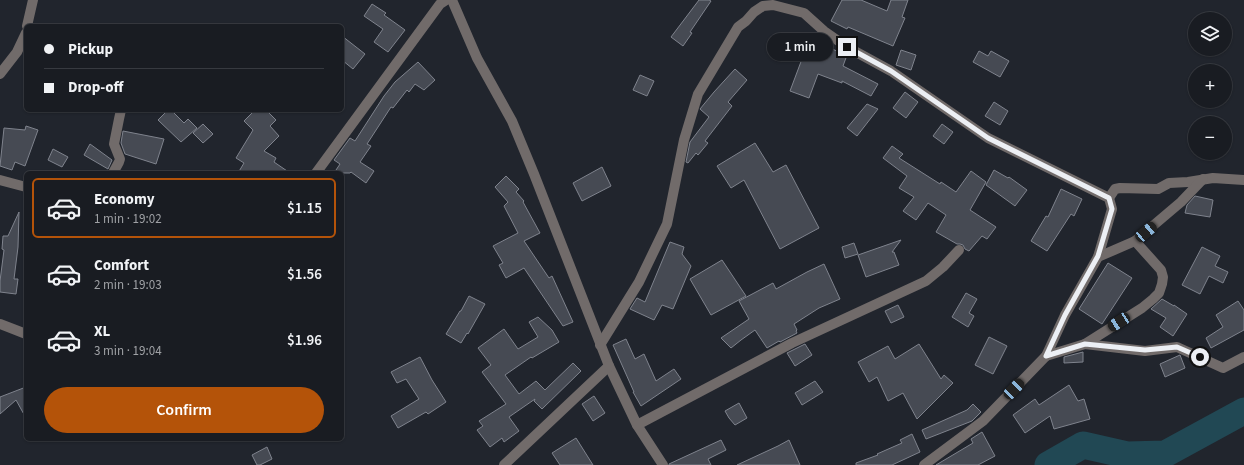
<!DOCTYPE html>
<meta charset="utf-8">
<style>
:root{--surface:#191c22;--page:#22252a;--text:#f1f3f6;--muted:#9fa1a5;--line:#373a40;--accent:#b45309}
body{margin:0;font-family:"Source Sans 3",sans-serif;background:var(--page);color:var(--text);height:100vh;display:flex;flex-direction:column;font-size:15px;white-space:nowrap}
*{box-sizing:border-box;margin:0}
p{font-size:13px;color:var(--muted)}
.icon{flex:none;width:22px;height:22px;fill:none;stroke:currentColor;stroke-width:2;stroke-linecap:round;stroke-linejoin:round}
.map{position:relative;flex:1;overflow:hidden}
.panel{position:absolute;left:24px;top:171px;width:320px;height:270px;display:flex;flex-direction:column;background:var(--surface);border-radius:6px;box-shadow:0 1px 3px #0004,0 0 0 1px var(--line)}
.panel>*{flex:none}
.banner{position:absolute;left:24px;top:24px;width:320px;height:88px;border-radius:6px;box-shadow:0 1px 3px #0004,0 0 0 1px var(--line);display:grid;align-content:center;height:88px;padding:0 20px;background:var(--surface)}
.tools{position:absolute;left:1188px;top:12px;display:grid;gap:8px}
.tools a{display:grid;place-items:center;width:44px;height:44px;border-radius:50%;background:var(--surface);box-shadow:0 1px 3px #0004,0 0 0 1px var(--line);font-size:20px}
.end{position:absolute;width:18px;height:18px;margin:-9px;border:5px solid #eceff4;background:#111;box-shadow:0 0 0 2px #111}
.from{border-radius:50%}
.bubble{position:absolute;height:28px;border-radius:14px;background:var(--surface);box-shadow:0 1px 3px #0004,0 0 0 1px var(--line);font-size:13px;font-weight:600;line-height:28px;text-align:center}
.car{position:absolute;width:12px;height:24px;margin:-12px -6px;border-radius:5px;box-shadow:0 0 3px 1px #0007;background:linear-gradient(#222 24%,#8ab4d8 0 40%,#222 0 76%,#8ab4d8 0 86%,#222 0)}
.banner b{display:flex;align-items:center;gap:14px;height:38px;font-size:15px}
.banner b+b{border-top:1px solid var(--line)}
.banner i{width:10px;height:10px;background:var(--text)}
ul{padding:7px 0 0;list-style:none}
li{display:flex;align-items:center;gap:12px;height:60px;margin:0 8px 6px;padding:0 12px;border:2px solid transparent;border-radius:6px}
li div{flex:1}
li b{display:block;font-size:15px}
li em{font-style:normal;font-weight:600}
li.current{border-color:var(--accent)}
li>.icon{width:36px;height:36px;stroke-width:1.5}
.button{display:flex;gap:8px;margin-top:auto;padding:8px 20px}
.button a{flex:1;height:46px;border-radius:24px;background:var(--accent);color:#fff;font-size:16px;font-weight:600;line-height:46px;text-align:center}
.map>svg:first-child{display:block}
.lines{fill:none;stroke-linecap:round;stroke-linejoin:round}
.river{stroke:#214854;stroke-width:27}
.building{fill:#464a53;stroke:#7f838d}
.minor{stroke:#716b6a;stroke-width:10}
.route{stroke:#eceff4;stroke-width:5}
</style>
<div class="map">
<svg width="1244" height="465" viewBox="0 0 1244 465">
<rect width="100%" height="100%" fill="#21252d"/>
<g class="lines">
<path class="river" d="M1048 465 1083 445 1127 455 1165 454 1244 411"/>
</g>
<g class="building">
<path d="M699 0H709L711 1 690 32 692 33 683 46 671 37Z"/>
<path d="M842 0H861L887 11 891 0H908L902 17 905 18 893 46 848 27 847 29 831 21Z"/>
<path d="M372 4 386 13 384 15 405 30 388 52 374 42 383 29 364 16Z"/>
<path d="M342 36 365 54 353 69 342 60Z"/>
<path d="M832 49 847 55 843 66 878 84 871 96 842 81V83L818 74 809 98 790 91 805 51 827 59Z"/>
<path d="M901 50 916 55 911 70 896 65Z"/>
<path d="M979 51 988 56 991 51 1009 61 1000 77 973 62Z"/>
<path d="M418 62 435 80 424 90 415 84 409 92 407 90 393 108 391 107 367 144 371 146 360 162 374 171 366 183 351 172 350 173H334L340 164 334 160 350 138 355 141 384 96 395 82Z"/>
<path d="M735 69 747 80 728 102 732 106 705 141 708 143 698 155 696 153 688 163 686 162 690 142 709 117 700 109 714 92Z"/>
<path d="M640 75 654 81 647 96 633 90Z"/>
<path d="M905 92 918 102 906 118 893 108Z"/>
<path d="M994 102 1008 111 1000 125 985 116Z"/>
<path d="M867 104 878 109 857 136 847 128Z"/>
<path d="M168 110H171L184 123 188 119 197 128 181 142 158 120Z"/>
<path d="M255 110H266L276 120 270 126 279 136 264 151 276 158 274 162 290 173H238L244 163 236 158 253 130 244 121Z"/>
<path d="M203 124 213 134 203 143 193 133Z"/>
<path d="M942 124 953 132 944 144 933 136Z"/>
<path d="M26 126 38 130 25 166 15 162 12 170 0 166 4 128 25 130Z"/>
<path d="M123 131 164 139 156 164 125 154 121 143Z"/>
<path d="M755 143 773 172 786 165 819 228 780 249 744 180 731 188 717 166Z"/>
<path d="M90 144 112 160 108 169 84 155Z"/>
<path d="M892 146 903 154 899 158 940 184 941 182 956 192 971 171 986 182 970 210 996 227 987 239 982 236 969 251 965 249 963 245 960 244H957L936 232 946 215 928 203 916 220 903 211 914 197 899 188 907 176 883 158Z"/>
<path d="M53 149 68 157 62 167 48 160Z"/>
<path d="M602 167 611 186 582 201 573 183Z"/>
<path d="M994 170 1008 178 1009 177 1027 190 1015 206 986 185Z"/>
<path d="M506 176 519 189 516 192 524 201 523 202 540 233 524 241 549 278 552 276 573 322 563 326 524 268 506 278 499 265 503 263 493 246 518 233 504 206 508 202 495 187Z"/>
<path d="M1061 189 1082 199 1074 216 1071 214 1047 251 1031 241 1046 216 1048 217Z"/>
<path d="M1195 196 1213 200 1210 217 1185 213 1187 205Z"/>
<path d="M19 212 18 247 14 279H18L16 294 0 292V281L4 250 2 249 3 236H8Z"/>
<path d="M901 240 892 252H894L899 265 866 277 858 255Z"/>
<path d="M670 242 684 247 682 254 691 266 673 309 662 305 654 320 630 309 637 298 645 302Z"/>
<path d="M854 243 858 254 845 258 842 247Z"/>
<path d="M1202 247 1220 256 1215 266 1228 272 1223 283 1209 276 1200 294 1182 285Z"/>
<path d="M722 260 746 296 711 315 690 279Z"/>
<path d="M1108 263 1132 278 1102 324 1079 309Z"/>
<path d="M824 264 840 299 819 308 794 324 797 330 796 331 797 333 780 342 779 341 767 348 755 330 741 340 731 348 721 338 749 319 739 301 773 283 776 289 807 272Z"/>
<path d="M966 293 977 299 969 313 974 316 968 327 952 317Z"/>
<path d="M469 296 485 304 468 334 467 333 461 343 446 334 460 311H461Z"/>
<path d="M1162 299 1174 306V305L1187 314 1173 336 1160 327 1166 318 1151 309Z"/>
<path d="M1238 301 1244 310V330L1211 348 1206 338 1223 327 1216 315Z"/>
<path d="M898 305 904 317 891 323 885 311Z"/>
<path d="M538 317 552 330 559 342 532 358 531 357 505 375 519 394 536 381 545 390 573 363 581 371 542 409 534 401 535 399 509 417 519 431 504 442 502 438 490 447 477 430 483 426 479 421 506 404 482 372 491 365 478 348 504 329 518 349 538 337 529 322Z"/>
<path d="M989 337 1007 346 993 374 975 365Z"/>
<path d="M626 339 635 359 644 354 656 381 674 369 681 379 641 406 633 392H634L613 345Z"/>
<path d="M805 344 812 355 795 366 787 353Z"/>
<path d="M919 344 941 379 944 375 953 383 917 419 903 393 888 401 877 377 869 382 858 362 888 346 895 359Z"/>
<path d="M1083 352V362L1064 363V357Z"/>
<path d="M1180 355 1185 368 1165 377 1160 364Z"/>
<path d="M420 357 432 380 446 402 428 414 426 412 398 428 391 416 419 399 406 379 397 383 391 372Z"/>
<path d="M815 381 823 392 802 405 795 393Z"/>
<path d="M1069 385 1078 401 1084 399 1090 419 1054 429 1050 416 1025 433 1013 415 1035 399 1039 405Z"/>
<path d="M26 387V418L16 400 0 414V397Z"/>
<path d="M594 396 605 413 593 421 582 404Z"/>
<path d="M739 403 747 418 735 425 729 418 725 411Z"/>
<path d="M973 404 981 412 972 421 926 439 922 430 967 410Z"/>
<path d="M982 432 995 456 978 465H936L973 443 971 439Z"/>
<path d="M912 434 920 452 892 465H856V463L878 455 877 454 902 443 900 440Z"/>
<path d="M576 438 593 465H560L552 453Z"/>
<path d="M721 440 726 450 708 459 711 465H669V464Z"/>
<path d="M789 440 800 465H737L778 446Z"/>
<path d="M267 447 272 459 260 465H257L252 455Z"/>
</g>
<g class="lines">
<g class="minor">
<path d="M452 0 477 58 512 121 534 174 609 366 637 425 663 465"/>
<path d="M27 26 33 0"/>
<path d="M0 74 17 52 26 33"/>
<path d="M113 173 119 162 120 159 114 144 119 119 121 110"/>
<path d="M316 173 440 4 446 0"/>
<path d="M0 180 26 187"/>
<path d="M1109 198 1115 189 1120 188 1158 189 1169 183 1188 182 1213 178 1244 180"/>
<path d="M0 324 26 334"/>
<path d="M1085 344 1145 351 1177 347 1223 368 1244 357"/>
<path d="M600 345 639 282 667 224 684 140 698 94 738 27 746 21 754 12 763 6 773 5 804 13 824 31 847 47 891 71 988 138 1109 198 1112 209 1098 257"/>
<path d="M1046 356 1085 344 1142 308 1153 299 1159 293 1162 284 1163 277 1161 270 1135 241"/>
<path d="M637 425 792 343 926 281 943 267 959 250"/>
<path d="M504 465 609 366"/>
<path d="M924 465 983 421 1046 356 1065 315 1098 257 1135 241 1181 202 1203 179"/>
</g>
</g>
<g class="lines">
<path class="route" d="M847 47 891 71 988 138 1109 198 1112 209 1098 256 1065 315 1046 356 1085 344 1145 350 1177 347 1200 357"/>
</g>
</svg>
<div class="tools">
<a><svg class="icon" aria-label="layers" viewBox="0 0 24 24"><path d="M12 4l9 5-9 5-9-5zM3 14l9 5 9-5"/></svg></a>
<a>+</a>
<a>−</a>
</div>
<i class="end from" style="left:1200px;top:357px"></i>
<i class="end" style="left:847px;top:47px"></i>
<div class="bubble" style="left:767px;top:33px;width:66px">1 min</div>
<i class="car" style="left:1146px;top:232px;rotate:50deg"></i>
<i class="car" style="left:1119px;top:322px;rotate:237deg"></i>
<i class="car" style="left:1014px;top:389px;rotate:44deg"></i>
<div class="banner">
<b><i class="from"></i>Pickup</b>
<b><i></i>Drop-off</b>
</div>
<section class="panel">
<ul>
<li class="current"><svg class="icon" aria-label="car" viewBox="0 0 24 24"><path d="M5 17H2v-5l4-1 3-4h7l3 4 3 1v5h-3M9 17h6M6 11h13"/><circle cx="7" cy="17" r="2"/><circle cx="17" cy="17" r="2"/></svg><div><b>Economy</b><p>1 min · 19:02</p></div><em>$1.15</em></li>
<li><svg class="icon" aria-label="car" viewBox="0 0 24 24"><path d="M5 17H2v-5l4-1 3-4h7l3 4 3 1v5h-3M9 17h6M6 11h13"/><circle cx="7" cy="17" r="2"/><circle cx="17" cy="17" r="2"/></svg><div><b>Comfort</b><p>2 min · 19:03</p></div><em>$1.56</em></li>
<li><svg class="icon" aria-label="car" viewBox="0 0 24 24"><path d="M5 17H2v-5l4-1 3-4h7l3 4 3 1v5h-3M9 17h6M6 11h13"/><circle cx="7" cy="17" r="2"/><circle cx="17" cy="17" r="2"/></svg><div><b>XL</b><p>3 min · 19:04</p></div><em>$1.96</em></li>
</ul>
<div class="button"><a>Confirm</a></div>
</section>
</div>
